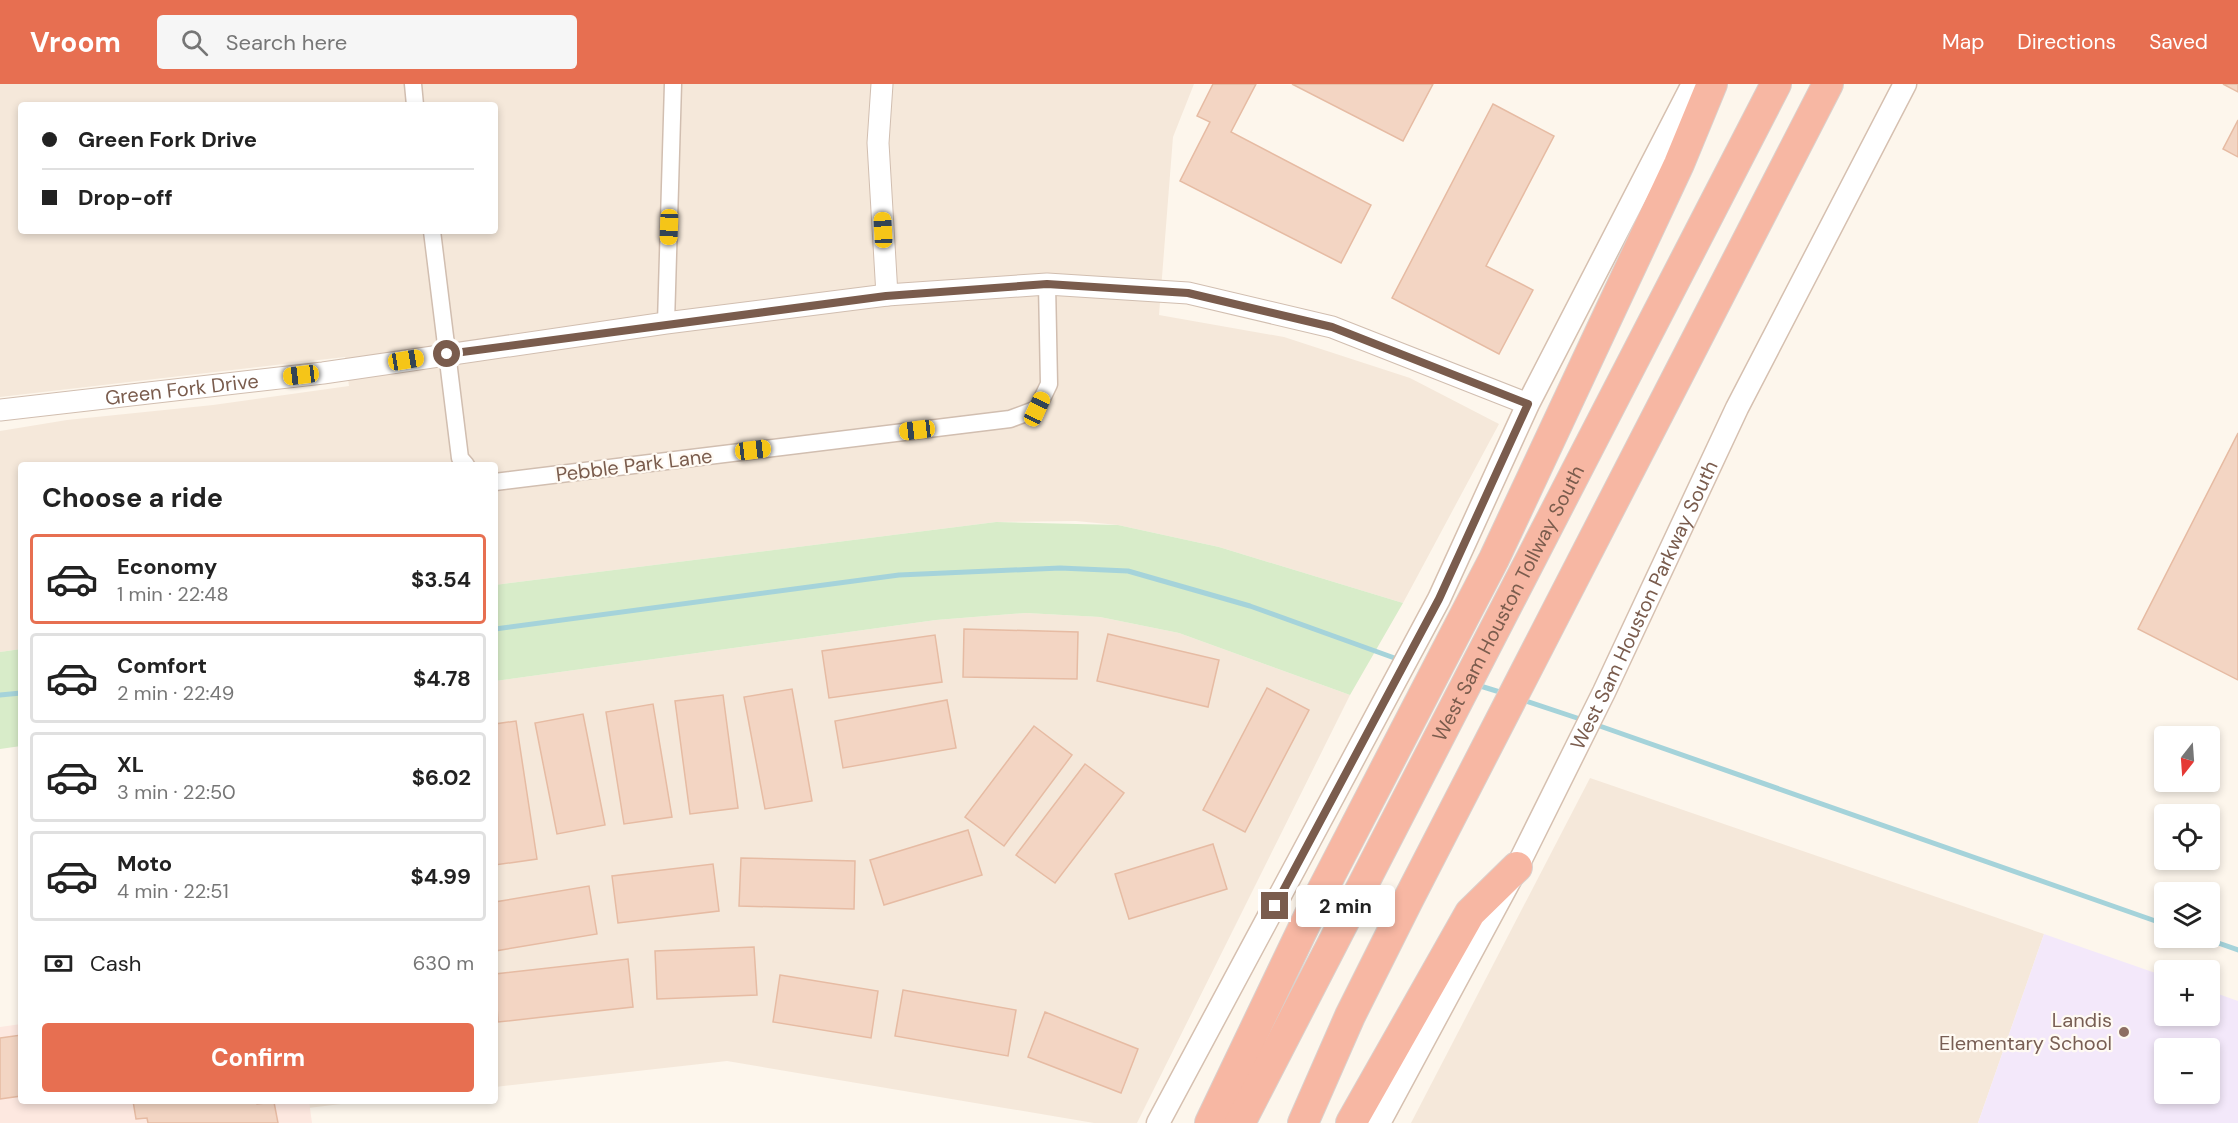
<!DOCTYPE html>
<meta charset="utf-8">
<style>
:root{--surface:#fff;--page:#f6f6f6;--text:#222;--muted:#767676;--line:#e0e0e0;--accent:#e76f51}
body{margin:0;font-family:"DM Sans",sans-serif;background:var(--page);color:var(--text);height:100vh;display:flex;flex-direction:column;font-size:22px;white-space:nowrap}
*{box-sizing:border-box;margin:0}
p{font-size:20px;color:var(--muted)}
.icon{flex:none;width:33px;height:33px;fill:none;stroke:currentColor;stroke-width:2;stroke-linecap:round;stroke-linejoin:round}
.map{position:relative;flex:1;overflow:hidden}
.drawer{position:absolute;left:18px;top:378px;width:480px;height:642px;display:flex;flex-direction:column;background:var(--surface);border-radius:6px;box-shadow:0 3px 9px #0003}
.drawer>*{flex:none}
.hud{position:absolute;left:18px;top:18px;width:480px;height:132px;border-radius:6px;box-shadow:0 3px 9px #0003;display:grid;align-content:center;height:132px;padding:0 24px;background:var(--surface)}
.needle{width:39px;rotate:197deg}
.controls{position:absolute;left:2154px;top:642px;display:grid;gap:12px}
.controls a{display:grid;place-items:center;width:66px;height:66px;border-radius:6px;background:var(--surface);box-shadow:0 3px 9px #0003;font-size:30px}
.end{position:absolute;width:27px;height:27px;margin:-14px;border:8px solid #7a5c4d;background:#fff;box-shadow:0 0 0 3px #fff}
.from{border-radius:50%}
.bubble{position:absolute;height:42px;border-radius:6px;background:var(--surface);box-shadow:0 3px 9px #0003;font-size:20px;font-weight:700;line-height:42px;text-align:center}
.car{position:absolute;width:18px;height:36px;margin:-18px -9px;border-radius:8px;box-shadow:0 0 4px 2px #0007;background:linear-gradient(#f5c518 24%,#345 0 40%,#f5c518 0 76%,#345 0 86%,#f5c518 0)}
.hud b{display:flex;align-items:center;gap:21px;height:57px;font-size:22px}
.hud b+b{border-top:2px solid var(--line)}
.hud i{width:15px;height:15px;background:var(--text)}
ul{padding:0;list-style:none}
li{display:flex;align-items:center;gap:18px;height:90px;margin:0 12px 9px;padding:0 12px;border:3px solid var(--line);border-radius:6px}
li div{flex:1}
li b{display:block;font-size:22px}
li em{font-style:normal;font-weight:700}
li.active{border-color:var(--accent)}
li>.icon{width:54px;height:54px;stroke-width:1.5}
h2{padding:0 24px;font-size:27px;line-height:72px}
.pay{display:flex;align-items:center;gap:15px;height:66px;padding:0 24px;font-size:22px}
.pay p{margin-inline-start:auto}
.primary-button{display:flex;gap:12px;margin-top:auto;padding:12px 24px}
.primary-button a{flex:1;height:69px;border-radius:6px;background:var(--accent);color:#fff;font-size:24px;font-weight:700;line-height:69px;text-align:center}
header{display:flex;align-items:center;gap:36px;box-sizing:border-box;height:84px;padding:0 30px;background:var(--accent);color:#fff}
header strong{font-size:28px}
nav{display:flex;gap:33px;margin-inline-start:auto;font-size:21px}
.search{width:420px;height:54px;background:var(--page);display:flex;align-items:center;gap:15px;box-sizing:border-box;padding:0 21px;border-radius:6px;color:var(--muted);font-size:22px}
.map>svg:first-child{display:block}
.residential{fill:#f5e8da;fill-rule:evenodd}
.commercial{fill:#fde8e0}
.education{fill:#f3e8fa;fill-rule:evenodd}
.green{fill:#d8ecc9}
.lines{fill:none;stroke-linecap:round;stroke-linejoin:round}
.stream{stroke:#a5d3da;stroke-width:5}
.building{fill:#f3d5c3;stroke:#e6bba3;stroke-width:1.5}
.minor-casing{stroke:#d1beb0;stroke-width:19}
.tertiary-casing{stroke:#d1beb0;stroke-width:23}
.secondary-casing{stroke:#d6c0b0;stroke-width:25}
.motorway-casing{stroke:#dad1cd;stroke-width:32}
.minor{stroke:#fff;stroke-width:16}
.tertiary{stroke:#fff;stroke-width:21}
.secondary{stroke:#fff;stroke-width:22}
.motorway{stroke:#f7b7a3;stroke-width:30}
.route{stroke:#7a5c4d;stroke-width:8}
.education-dot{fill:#8d6e63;stroke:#fffaf3;stroke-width:2}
.labels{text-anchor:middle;stroke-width:4.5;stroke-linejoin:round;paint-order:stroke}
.street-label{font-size:20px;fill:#7a5c4d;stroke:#fffaf3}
.education-label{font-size:20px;fill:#785e54;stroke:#fffaf3;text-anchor:end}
</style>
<header>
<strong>Vroom</strong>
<div class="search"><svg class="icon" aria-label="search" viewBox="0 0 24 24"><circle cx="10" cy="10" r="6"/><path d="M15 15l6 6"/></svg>Search here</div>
<nav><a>Map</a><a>Directions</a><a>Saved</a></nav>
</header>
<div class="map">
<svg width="2238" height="1039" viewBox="0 0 2238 1039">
<rect width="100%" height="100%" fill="#fdf6ec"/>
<g class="residential">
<path d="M0 0H1194L1173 53 1159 231 1284 253 1410 294 1499 340 1403 519 1219 463 1118 441 1076 437 996 438 495 501V381H21V565L0 568V347L67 336 213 321 349 302 345 273 0 313ZM21 21H495V147H21Z"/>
<path d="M1026 529 1100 533 1179 549 1350 611 1137 1039H1094L727 977 495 1003V597L936 536Z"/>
<path d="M1590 694 2044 850 1978 1039H1411Z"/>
<path d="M308 1017H366L308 1024Z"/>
</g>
<path class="commercial" d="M21 940V1017H309L312 1039H0V943Z"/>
<path class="education" d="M2044 850 2164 892V932H2210V907L2238 917V1039H1978ZM2164 964H2210V1010H2164Z"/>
<g class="green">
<path d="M996 438 1118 441 1219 463 1403 519 1350 611 1179 549 1100 533 1026 529 936 536 495 597V501Z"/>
<path d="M21 565V662L0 665V568Z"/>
</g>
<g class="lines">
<g class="stream">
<path d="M495 545 899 491 1060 484 1128 487 1250 522 1400 576"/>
<path d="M1477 601 1503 609"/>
<path d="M0 611 21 609"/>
<path d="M1520 615 1583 636"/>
<path d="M1594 640 2164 840"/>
<path d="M2204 854 2238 866"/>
</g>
</g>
<g class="building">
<path d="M1213 0H1256L1231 48 1371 121 1341 179 1180 97 1210 38 1197 32Z"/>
<path d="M1292 0H1433L1403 57Z"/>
<path d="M2223 0H2238V8Z"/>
<path d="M1493 20 1554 52 1486 182 1533 206 1499 270 1392 214Z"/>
<path d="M2238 36V73L2223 65Z"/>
<path d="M2238 349V596L2138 545Z"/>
<path d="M964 545 1078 548 1077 595 963 593Z"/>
<path d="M1108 550 1219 576 1208 623 1097 597Z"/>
<path d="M935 551 942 598 829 614 822 567Z"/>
<path d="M1267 604 1309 626 1245 748 1203 726Z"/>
<path d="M792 605 812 717 765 725 744 613Z"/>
<path d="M723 611 738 724 690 730 675 617Z"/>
<path d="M947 616 956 664 843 684 835 637Z"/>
<path d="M653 620 672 733 624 740 606 628Z"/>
<path d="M583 630 605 741 557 750 535 639Z"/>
<path d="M516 637 537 775 495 781V640Z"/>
<path d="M1034 642 1072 671 1004 762 965 733Z"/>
<path d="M1085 680 1124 709 1055 799 1016 771Z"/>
<path d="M968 746 982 791 884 821 870 776Z"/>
<path d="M1213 760 1227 805 1129 835 1115 790Z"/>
<path d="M741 774 855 777 854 825 739 822Z"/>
<path d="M713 780 719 827 618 839 612 792Z"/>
<path d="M589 802 597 850 495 867V818Z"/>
<path d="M754 863 757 911 657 915 655 867Z"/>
<path d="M628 875 633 923 498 938 495 890Z"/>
<path d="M780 891 878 907 871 954 773 938Z"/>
<path d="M903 906 1016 926 1008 972 895 952Z"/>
<path d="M1045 928 1138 965 1121 1009 1028 973Z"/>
<path d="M21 951V1012L0 1015V954Z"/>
<path d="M133 1017H256L257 1020 274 1018 278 1039H148L147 1034 136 1035Z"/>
</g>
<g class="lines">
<defs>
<g id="minor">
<path d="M413 0 415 21"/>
<path d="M432 147 460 374 466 381"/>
<path d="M666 239 673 0"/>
<path d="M495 398 1010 335 1037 325 1049 300 1047 200"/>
</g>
<g id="tertiary">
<path d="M882 0 878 59 887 211"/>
<path id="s1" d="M0 326 323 289 666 239 887 211 1047 200 1188 209 1332 243 1528 320"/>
</g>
<g id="secondary">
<path d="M1158 1039 1439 515 1528 320 1693 0"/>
<path id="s2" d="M1379 1039 1517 783 1604 608 1737 324 1905 0"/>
</g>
<g id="motorway">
<path d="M1210 1039 1310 830 1494 475 1679 80 1712 0"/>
<path id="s3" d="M1240 1039 1776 0"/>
<path d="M1303 1039 1350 932 1408 816 1828 0"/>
<path d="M1351 1039 1470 829 1517 783"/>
</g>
</defs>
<use href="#minor" class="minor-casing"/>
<use href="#tertiary" class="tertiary-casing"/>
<use href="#secondary" class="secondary-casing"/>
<use href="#motorway" class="motorway-casing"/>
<use href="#minor" class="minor"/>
<use href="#tertiary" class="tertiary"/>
<use href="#secondary" class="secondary"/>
<use href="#motorway" class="motorway"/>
</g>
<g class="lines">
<path class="route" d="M447 270 886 212 1047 200 1188 209 1332 243 1528 320 1439 515 1275 822"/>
</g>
<circle class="education-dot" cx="2124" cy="948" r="6"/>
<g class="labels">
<g class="street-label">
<text dy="7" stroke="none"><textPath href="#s1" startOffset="183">Green Fork Drive</textPath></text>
<text transform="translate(634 381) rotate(-7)" y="7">Pebble Park Lane</text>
<text dy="7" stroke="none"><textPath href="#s3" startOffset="585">West Sam Houston Tollway South</textPath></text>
<text dy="7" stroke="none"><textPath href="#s2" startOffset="582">West Sam Houston Parkway South</textPath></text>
</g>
<g class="education-label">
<text x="2112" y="943">Landis<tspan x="2112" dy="23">Elementary School</tspan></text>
</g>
</g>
</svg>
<div class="controls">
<a><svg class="needle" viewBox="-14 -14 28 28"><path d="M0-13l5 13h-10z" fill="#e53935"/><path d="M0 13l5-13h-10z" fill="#767676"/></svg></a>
<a><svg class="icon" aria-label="locate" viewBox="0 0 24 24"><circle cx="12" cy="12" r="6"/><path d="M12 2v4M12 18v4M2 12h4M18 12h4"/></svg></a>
<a><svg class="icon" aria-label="layers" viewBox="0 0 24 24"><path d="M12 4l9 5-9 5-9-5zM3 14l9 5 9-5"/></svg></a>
<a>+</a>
<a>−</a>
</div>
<i class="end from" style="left:447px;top:270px"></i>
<i class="end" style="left:1275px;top:822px"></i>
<div class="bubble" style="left:1296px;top:801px;width:99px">2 min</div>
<i class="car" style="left:669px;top:143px;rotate:182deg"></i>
<i class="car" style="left:883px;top:146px;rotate:357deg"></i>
<i class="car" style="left:406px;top:276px;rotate:81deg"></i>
<i class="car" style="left:301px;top:291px;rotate:263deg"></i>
<i class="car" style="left:1037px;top:325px;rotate:25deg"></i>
<i class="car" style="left:917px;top:346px;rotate:263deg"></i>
<i class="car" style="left:753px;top:366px;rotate:83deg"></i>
<div class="hud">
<b><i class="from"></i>Green Fork Drive</b>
<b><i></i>Drop-off</b>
</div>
<section class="drawer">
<h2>Choose a ride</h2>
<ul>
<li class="active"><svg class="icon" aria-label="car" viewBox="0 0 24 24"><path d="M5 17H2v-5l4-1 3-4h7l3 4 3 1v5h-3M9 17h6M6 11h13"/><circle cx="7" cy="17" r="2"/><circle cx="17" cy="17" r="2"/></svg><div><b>Economy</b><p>1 min · 22:48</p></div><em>$3.54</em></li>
<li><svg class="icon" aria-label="car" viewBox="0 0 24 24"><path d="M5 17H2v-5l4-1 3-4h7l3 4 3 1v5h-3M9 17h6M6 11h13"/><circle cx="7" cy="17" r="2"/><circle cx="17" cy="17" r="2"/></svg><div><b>Comfort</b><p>2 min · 22:49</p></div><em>$4.78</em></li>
<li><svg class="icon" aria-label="car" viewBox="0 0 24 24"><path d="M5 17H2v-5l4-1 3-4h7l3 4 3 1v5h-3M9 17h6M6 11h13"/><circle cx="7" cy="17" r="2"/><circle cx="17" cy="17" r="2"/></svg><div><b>XL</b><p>3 min · 22:50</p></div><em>$6.02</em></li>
<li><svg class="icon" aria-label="car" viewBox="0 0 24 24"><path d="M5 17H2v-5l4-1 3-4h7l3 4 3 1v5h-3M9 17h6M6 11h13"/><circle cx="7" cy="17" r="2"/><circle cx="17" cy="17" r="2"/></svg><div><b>Moto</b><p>4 min · 22:51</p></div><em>$4.99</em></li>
</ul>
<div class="pay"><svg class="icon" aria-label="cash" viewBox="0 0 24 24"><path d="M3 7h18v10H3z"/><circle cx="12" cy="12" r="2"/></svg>Cash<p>630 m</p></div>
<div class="primary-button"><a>Confirm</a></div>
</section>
</div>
